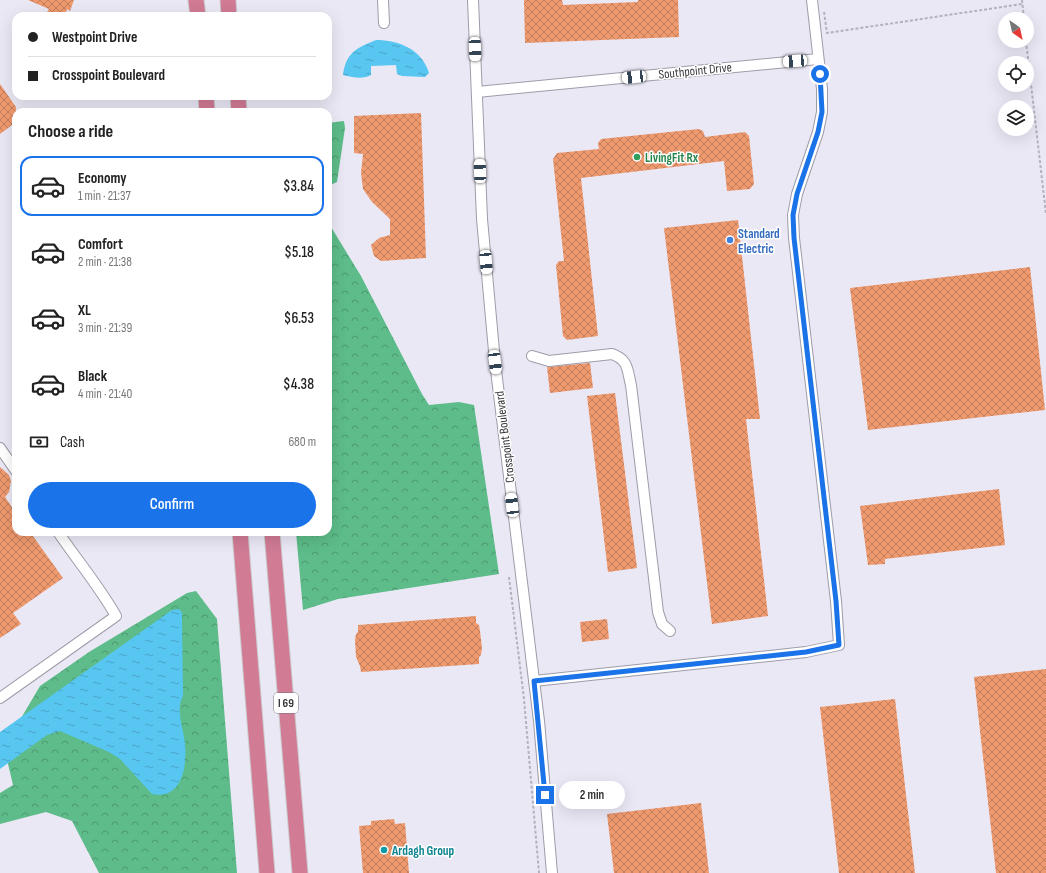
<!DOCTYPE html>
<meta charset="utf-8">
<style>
:root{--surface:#fff;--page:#f2f2f2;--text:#222;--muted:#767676;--line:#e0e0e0;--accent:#1a73e8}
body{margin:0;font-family:"Sofia Sans Condensed",sans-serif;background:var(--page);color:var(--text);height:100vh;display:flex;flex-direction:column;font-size:15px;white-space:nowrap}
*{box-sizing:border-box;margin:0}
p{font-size:13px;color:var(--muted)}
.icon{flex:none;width:22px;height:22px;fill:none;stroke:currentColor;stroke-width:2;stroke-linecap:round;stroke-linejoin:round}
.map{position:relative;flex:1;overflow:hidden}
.sheet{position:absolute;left:12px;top:108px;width:320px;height:428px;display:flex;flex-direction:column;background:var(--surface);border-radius:12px;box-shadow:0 4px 16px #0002}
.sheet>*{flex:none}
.banner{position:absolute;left:12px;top:12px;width:320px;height:88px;border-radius:12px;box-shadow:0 4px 16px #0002;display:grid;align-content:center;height:88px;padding:0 16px;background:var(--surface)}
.needle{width:26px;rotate:146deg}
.tools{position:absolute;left:998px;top:12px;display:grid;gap:8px}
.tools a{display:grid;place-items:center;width:36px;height:36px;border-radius:50%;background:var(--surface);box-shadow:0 4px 16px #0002;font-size:20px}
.end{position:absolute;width:18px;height:18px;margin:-9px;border:5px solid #1a73e8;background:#fff;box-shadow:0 0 0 2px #fff}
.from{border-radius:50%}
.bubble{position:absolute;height:28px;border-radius:14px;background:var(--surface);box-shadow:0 4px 16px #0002;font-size:13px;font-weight:600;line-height:28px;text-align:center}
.car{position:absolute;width:12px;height:24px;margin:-12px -6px;border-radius:5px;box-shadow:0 0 3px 1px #0007;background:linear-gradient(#fff 24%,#345 0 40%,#fff 0 76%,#345 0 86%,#fff 0)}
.banner b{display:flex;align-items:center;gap:14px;height:38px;font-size:15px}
.banner b+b{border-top:1px solid var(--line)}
.banner i{width:10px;height:10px;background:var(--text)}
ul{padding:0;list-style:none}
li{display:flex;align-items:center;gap:12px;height:60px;margin:0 8px 6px;padding:0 8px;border:2px solid transparent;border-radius:12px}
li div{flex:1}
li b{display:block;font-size:15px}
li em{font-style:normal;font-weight:600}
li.current{border-color:var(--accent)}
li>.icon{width:36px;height:36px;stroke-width:1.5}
h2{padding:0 16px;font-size:18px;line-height:48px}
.pay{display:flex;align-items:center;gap:10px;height:44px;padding:0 16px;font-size:15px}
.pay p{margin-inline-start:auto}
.primary-button{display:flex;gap:8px;margin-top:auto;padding:8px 16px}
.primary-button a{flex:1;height:46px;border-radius:24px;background:var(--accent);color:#fff;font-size:16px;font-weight:600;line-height:46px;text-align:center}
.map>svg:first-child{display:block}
.forest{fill:url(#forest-crowns)}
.water{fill:url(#water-ripples)}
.building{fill:url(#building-cross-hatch)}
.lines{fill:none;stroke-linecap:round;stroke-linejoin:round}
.minor-casing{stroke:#9e9ca8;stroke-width:12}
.highway-casing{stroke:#cbcbcd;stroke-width:17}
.path{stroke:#b3b1bd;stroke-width:2;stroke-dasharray:3 2;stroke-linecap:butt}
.minor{stroke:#fff;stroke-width:10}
.highway{stroke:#d17b95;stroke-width:15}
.route{stroke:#1a73e8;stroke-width:5}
.leisure-dot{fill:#2e9e5b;stroke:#fff;stroke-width:1.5}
.shop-dot{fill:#3f7fe0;stroke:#fff;stroke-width:1.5}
.culture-dot{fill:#0f9aa8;stroke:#fff;stroke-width:1.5}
.labels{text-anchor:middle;stroke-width:3;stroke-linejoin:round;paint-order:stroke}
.shield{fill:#fff;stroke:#747477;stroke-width:1}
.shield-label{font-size:12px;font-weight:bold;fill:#38383d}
.street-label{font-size:13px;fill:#38383d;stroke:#fff}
.leisure-label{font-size:13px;font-weight:bold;fill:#27864d;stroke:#fff;text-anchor:start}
.shop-label{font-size:13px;font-weight:bold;fill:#366cbe;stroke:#fff;text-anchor:start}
.culture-label{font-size:13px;font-weight:bold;fill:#0d838f;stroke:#fff;text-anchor:start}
</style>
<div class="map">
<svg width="1046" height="873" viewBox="0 0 1046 873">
<defs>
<pattern id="forest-crowns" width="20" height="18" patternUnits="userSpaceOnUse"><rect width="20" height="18" fill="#5dbc89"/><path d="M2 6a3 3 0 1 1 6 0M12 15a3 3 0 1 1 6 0" fill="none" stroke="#4e9a71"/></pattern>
<pattern id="water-ripples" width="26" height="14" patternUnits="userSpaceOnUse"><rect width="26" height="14" fill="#57c7f2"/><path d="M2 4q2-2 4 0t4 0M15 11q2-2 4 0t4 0" fill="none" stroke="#49a3c5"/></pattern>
<pattern id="building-cross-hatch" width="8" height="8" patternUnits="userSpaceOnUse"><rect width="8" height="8" fill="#ef996e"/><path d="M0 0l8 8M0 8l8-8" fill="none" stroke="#c37e5c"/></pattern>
</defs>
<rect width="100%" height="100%" fill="#ebe8f6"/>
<g class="forest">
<path d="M344 121 345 128 337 182 328 186V123Z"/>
<path d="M328 222 361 276 422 394 429 405 459 402 474 405 499 574 338 599 303 610 296 532H328Z"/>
<path d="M196 591 217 619 237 873H99L72 821 46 812 0 824V793L13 785 4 747 40 686 89 652 187 593Z"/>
</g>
<g class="water">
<path d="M376 40C398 40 422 49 429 73L425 77 402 76 397 74 396 65 371 66V75C363 80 351 77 343 75 346 53 356 48 376 40Z"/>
<path d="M179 609 182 613V621L183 696C175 709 184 730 185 744 187 767 182 800 152 794L120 759 109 752 60 731 47 735 0 769V732L172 610Z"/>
</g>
<g class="building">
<path d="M28 0H74L70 11 67 9 65 15 60 13 59 16 47 12 49 9Z"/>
<path d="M524 0H562L563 5 638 2V0H678L679 37 525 43Z"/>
<path d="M0 84 16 107V122L0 134Z"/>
<path d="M421 113 426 258 381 261 374 256 371 245 379 238 390 235V219L372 202 363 189 361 173 363 154 354 153V116Z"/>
<path d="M699 129 703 131 705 137 745 132 749 136 754 184 750 189 727 191 724 161 581 178 598 336 567 340 563 336 556 265 559 261H564L553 159 557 153 599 149 598 143 601 139Z"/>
<path d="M738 220 760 419H746L768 616 712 624 664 228Z"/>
<path d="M1030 267 1045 410 868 430 850 288Z"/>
<path d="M590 363 593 388 550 393 547 367Z"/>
<path d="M615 393 637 568 608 572 587 396Z"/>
<path d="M0 467 9 475 11 481 9 492 5 497 16 513V532H30L63 578 13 613 21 624 0 638Z"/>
<path d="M999 489 1005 545 885 559V564L868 565 860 506Z"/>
<path d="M476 616V623L479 625 480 631 482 648 481 655 479 657V664L361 672 360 666 356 657 355 640 356 634 358 632V625Z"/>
<path d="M607 619 609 639 582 642 580 622Z"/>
<path d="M1046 669V873H996L974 677Z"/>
<path d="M895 699 915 873H839L820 707Z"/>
<path d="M701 803 709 873H614L607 814Z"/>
<path d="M394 819 395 824 405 823 409 873H363L359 826 371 825V821Z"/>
</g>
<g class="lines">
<defs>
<g id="minor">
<path d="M383 0 384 23"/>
<path d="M473 0 482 219 495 362 539 721 552 873"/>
<path d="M477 92 818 59"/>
<path d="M532 356 549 361 612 354C629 360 627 370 631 385L658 612 662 624 670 631"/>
<path d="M0 448 16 471"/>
<path d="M534 681 806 652 839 645 836 601 794 238 793 215 797 194 818 132 822 112V89L812 0"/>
<path d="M0 698 116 616C99 586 77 560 58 532"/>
</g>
<g id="highway">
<path d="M196 0 198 16"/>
<path d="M228 0 229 16"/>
<path d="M206 96 207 112"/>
<path d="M238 96 239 112"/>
<path d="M240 532 267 873"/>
<path d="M272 532 300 873"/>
</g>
</defs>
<use href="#minor" class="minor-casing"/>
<use href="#highway" class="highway-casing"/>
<g class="path">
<path d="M1022 0 1024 19"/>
<path d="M824 12 827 33 1022 4"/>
<path d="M1026 41 1046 214"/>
<path d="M509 577 524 699 539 873"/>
</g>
<use href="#minor" class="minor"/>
<use href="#highway" class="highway"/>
</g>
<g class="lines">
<path class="route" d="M545 795 534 681 806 652 839 645 836 601 794 238 793 215 797 194 818 132 822 112 820 74"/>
</g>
<circle class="leisure-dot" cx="637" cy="157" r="4"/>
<circle class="shop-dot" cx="730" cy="240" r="4"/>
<circle class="culture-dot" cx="384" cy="850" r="4"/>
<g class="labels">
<rect class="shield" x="274" y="693" width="24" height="20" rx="3"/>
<g class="shield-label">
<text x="286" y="707">I 69</text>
</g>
<g class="street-label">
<text transform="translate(695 70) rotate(-6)" y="5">Southpoint Drive</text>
<text transform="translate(504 437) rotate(-97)" y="5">Crosspoint Boulevard</text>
</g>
<g class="leisure-label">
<text x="645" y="162">LivingFit Rx</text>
</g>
<g class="shop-label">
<text x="738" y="238">Standard<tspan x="738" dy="15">Electric</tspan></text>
</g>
<g class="culture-label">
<text x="392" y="855">Ardagh Group</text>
</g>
</g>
</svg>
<div class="tools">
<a><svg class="needle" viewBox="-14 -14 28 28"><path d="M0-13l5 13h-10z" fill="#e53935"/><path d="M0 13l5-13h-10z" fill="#767676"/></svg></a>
<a><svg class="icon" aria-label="locate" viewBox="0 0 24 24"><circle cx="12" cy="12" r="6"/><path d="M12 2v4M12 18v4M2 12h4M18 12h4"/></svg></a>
<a><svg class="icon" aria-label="layers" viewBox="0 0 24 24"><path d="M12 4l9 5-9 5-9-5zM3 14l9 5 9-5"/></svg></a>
</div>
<i class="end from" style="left:820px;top:74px"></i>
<i class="end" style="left:545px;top:795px"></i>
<div class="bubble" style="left:559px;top:781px;width:66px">2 min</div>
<i class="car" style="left:475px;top:49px;rotate:178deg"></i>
<i class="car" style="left:795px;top:61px;rotate:266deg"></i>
<i class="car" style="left:634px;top:77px;rotate:264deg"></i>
<i class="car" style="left:480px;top:171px;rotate:358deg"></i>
<i class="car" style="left:486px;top:262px;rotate:175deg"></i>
<i class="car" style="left:495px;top:362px;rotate:173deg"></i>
<i class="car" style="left:512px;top:505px;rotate:353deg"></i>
<div class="banner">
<b><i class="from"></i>Westpoint Drive</b>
<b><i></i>Crosspoint Boulevard</b>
</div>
<section class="sheet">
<h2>Choose a ride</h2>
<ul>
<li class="current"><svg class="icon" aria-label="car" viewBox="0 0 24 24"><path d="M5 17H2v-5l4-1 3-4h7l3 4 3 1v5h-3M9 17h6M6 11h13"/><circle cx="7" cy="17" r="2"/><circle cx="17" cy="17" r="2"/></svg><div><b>Economy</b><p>1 min · 21:37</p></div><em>$3.84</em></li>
<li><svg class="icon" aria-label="car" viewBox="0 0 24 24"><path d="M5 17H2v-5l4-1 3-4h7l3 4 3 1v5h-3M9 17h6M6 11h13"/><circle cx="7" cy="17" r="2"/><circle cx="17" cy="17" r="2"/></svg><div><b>Comfort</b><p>2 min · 21:38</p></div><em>$5.18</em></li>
<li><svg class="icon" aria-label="car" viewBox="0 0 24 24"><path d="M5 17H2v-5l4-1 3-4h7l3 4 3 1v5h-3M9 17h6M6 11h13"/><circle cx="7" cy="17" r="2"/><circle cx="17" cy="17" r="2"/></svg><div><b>XL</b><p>3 min · 21:39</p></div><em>$6.53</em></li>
<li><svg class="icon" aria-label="car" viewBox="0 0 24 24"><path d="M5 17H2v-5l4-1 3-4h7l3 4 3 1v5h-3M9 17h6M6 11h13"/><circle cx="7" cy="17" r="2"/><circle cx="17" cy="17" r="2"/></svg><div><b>Black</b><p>4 min · 21:40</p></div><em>$4.38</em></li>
</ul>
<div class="pay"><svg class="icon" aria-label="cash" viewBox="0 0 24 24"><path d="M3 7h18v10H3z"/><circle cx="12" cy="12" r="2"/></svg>Cash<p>680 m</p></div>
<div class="primary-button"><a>Confirm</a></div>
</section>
</div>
